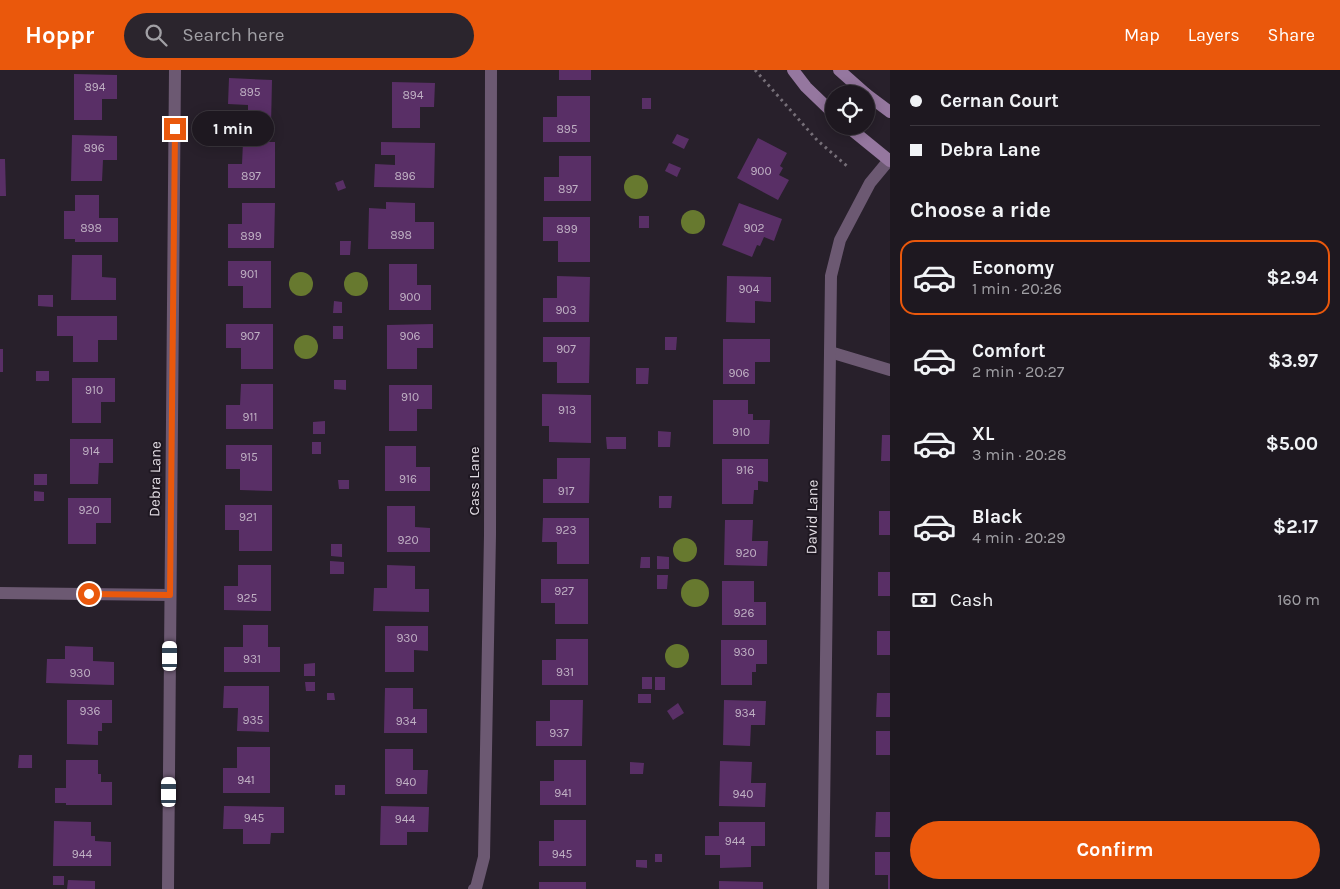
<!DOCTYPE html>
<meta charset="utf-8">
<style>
:root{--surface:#1e1820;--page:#2b252d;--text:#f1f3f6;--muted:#a1a0a5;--line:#3c373e;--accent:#ea580c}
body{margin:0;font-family:Karla,sans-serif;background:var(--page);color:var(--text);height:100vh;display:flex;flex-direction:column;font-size:19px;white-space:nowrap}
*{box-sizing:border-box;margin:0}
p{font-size:16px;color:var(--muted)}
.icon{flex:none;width:28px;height:28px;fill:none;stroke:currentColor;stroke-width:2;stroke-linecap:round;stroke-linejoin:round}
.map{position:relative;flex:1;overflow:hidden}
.panel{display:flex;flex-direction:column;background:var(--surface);width:450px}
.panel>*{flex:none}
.guide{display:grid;align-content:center;height:110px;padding:0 20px;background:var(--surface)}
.fabs{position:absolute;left:825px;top:15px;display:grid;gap:10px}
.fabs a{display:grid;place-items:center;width:50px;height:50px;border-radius:50%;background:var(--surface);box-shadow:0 2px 12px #0003,0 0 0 1px var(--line);font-size:25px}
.end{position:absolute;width:22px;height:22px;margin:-11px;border:6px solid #ea580c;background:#fff;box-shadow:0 0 0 2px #fff}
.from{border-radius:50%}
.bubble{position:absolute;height:35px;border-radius:18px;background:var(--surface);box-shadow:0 2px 12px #0003,0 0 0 1px var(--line);font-size:16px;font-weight:700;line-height:35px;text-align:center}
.car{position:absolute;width:15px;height:30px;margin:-15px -8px;border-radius:6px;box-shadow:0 0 4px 1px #0007;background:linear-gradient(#fff 24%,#345 0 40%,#fff 0 76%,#345 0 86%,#fff 0)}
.guide b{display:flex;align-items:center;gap:18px;height:48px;font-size:19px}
.guide b+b{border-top:1px solid var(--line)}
.guide i{width:12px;height:12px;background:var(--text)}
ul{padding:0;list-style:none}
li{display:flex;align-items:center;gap:15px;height:75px;margin:0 10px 8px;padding:0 10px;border:2px solid transparent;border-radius:15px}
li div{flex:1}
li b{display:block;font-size:19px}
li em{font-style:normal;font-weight:700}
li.active{border-color:var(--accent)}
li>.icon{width:45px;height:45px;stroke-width:1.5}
h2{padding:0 20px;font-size:22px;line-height:60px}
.pay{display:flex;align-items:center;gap:12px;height:55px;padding:0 20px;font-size:19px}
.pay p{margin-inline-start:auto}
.button{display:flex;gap:10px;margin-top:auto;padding:10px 20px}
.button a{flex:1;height:58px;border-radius:30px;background:var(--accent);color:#fff;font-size:20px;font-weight:700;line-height:58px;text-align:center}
header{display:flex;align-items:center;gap:30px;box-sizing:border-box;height:70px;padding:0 25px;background:var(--accent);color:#fff}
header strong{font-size:24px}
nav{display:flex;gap:28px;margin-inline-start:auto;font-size:18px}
.search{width:350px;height:45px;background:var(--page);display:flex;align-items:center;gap:12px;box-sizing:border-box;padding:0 18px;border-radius:28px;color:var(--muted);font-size:19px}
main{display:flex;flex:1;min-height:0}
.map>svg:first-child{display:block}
.water{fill:#67792f}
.building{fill:#592f66}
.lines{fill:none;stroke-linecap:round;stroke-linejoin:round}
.path{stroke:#766f78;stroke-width:3;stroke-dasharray:2.5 4;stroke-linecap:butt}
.street{stroke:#6c5972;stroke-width:12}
.secondary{stroke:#95779f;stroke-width:12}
.route{stroke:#ea580c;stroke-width:6}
.labels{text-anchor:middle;stroke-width:4;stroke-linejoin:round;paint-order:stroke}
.number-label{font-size:12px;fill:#c0b1c4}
.street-label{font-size:15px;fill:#e2dce3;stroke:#1e1721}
</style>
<header>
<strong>Hoppr</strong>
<div class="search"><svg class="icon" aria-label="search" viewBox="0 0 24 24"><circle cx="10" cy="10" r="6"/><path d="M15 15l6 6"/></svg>Search here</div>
<nav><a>Map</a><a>Layers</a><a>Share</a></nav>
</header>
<main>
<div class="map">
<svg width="890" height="819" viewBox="0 0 890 819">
<rect width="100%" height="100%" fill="#28202b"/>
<g class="water">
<circle cx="636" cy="117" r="12"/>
<circle cx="693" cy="152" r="12"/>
<circle cx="356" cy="214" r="12"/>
<circle cx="301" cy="214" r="12"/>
<circle cx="306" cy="277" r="12"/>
<circle cx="685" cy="480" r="12"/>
<circle cx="695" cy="523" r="14"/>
<circle cx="677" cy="586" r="12"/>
</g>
<g class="building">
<rect x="559" y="0" width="32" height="10"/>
<path d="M74 4 117 5V29H102V50H74Z"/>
<path d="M229 8 272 10 271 56H248V35L228 34Z"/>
<path d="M392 12 435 13 434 37H420V58H392Z"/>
<path d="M557 26H590V72H543V47H557Z"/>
<rect x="642" y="28" width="9" height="11"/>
<path d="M677 64 689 69 684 79 672 73Z"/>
<path d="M72 65 117 66V90H103L102 111H71Z"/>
<path d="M758 68 787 83 780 96 783 98 779 105 789 110 778 130 737 108Z"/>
<path d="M243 72H275V118H228V94H242Z"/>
<path d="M381 72 435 73 434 118 374 117 375 94 395 95V85H381Z"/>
<path d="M559 86H591V131H544V107H559Z"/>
<path d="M0 89H5L6 126H0Z"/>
<path d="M669 93 681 98 677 107 665 101Z"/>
<path d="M343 110 346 118 338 121 335 113Z"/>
<path d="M75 125H99V148H118V172H75V169H64V141H75Z"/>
<path d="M386 132 415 133V152H434V179H368L369 138 386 139Z"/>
<path d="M242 133H275L274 178H228V154H242Z"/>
<path d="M739 133 782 149 774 171 764 167 760 176 757 175 752 187 722 175Z"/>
<rect x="639" y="146" width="10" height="12"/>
<path d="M543 147H590V192H558V171H543Z"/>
<path d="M340 171H351L350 185H340Z"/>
<path d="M72 185H102V207L116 208V230H71Z"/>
<path d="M228 191H271V238H243V216H228Z"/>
<path d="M389 194H417V215H431V240H389Z"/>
<path d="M557 206 590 207 589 252H543V228H557Z"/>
<path d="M727 206 771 207V232L755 231V253L726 252Z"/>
<path d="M38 225H53V237L38 236Z"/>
<path d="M334 231 342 232V243H333Z"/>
<path d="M57 246H117V270H98V292H73V266H57Z"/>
<path d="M226 254H273V299H241V278H226Z"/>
<path d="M433 254V278H417V299H387V255Z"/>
<rect x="333" y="256" width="10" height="13"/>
<path d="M543 267H590L589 313H557V292H543Z"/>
<path d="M665 267H677L676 280H665Z"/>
<path d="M723 269H770V292H755V314H723Z"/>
<rect x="0" y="279" width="3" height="23"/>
<path d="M636 298H649L648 314H636Z"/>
<rect x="36" y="301" width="13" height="10"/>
<path d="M72 308H115V332H101V353H72Z"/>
<path d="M334 310H346V320L334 319Z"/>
<path d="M241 314H273V359H226V335H240Z"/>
<path d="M389 315H432V339H417V361H389Z"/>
<path d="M542 324 591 325V373L549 372V356H542Z"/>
<path d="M713 330H748V344H753V350H770L769 374H713Z"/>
<path d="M325 351V364H313V352Z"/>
<path d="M658 361 671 362 670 377H658Z"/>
<path d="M882 365H890V391H881Z"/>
<path d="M606 367H626V379H607Z"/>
<path d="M70 369H113V393H99L98 414H70Z"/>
<rect x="312" y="372" width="9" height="12"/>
<path d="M226 375H272V421L240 420V399H226Z"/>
<path d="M385 376H416V397H430V421H385Z"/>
<path d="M557 388H590L589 433H543V409H557Z"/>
<path d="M722 389H768V412L758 411V420H754L753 434H722Z"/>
<rect x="34" y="404" width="13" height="11"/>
<path d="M338 410H349V419H339Z"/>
<path d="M34 421 44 422V431H34Z"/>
<path d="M659 426H672L671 438H659Z"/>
<path d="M68 428H111V453H96V474H68Z"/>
<path d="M225 435H272V481H239V460H225Z"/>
<path d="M387 436H415V457L430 458V482H387Z"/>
<rect x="879" y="441" width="11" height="24"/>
<path d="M543 448H589V494H557V472H542Z"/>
<path d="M725 450H753L752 471H768L767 496 724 495Z"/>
<path d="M331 474H342V487L331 486Z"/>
<path d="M657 486 669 487V499H657Z"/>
<path d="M641 487H650V498H640Z"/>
<path d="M330 491 344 492V504H330Z"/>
<path d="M238 495H271V541L224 540V516H238Z"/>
<path d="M387 495 415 496V519H429V542L373 541 374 518H387Z"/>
<rect x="878" y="502" width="12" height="24"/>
<path d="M657 505H668L667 519H657Z"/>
<path d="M541 509H588V554H555V533H541Z"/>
<path d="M722 511H754V532H766V555H722Z"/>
<path d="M243 555H268V577H280V602H224V577H243Z"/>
<path d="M385 556H428V581L414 580V602H385Z"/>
<rect x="877" y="561" width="13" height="24"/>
<path d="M556 569H588V615H542V590H556Z"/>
<path d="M721 570H767V594H756V602H752V615H721Z"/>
<path d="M65 576 93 577V591L114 592V615L46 613 47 589H65Z"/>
<path d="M315 593V606H304V594Z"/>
<rect x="642" y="607" width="10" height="12"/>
<rect x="655" y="607" width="10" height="13"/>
<path d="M305 612H315V621H306Z"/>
<path d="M224 616H269V662L237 661 238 638H223Z"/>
<path d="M385 618H413V639H427V663H384Z"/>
<path d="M327 623H334L335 630H327Z"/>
<path d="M877 623H890V647H876Z"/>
<rect x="638" y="624" width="13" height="9"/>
<path d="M67 630H112V653H102V661H98V675L67 674Z"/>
<path d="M550 630H583L582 676H536V651H550Z"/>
<path d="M724 630 766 631 765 655H751L750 676 723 675Z"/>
<path d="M678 633 684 643 673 650 667 641Z"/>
<rect x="876" y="661" width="14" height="24"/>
<path d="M237 677H270V723H223V698H237Z"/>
<path d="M385 679H413V700H428L427 724H385Z"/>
<path d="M19 685H32V698H18Z"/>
<path d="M66 690H98V704H101V712H112V735H66V733H55V718H66Z"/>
<path d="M554 690H586V735H540V711H554Z"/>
<path d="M720 691 752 692 751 713H766L765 737 719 736Z"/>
<path d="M630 692 644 693 643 704H630Z"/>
<rect x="335" y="715" width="10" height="10"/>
<path d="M224 736 284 737V763H271L270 774H243V759H223Z"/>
<path d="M381 736 429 737 428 762H407V775H380Z"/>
<path d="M876 742H890V767H875Z"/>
<path d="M554 750H586V796H539V771H554Z"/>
<path d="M54 751 91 752V766H95V771L111 772V796H53Z"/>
<path d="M719 752H765V776H751V797L720 798V785H705V766H719Z"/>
<path d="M875 782H890V819H888V805H875Z"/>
<rect x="655" y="784" width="7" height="8"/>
<path d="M636 790H647V798L636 797Z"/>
<rect x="53" y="806" width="11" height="9"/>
<path d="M68 810 95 811V819H67Z"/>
<path d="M719 811 763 812V819H719Z"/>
<rect x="539" y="812" width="47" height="7"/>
</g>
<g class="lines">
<path class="path" d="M755 0 817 70 847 96"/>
<g class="street">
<path d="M830 282 890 300"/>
<path d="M0 523 170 525"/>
<path d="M168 819 175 0"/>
<path d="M474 819 476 818 484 787 490 465 491 0"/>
<path d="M823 819 831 206 840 170 870 113 889 90"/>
</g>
<g class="secondary">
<path d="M793 0 806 17 834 44"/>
<path d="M839 0 866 24"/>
<path d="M866 24 890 42"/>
<path d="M847 56 890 91"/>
</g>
</g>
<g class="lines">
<path class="route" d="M89 524 170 525 175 59"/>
</g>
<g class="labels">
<g class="number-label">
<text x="95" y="21">894</text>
<text x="250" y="26">895</text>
<text x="413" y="29">894</text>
<text x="567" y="63">895</text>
<text x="94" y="82">896</text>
<text x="761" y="105">900</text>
<text x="251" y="110">897</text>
<text x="405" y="110">896</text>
<text x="568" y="123">897</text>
<text x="91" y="162">898</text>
<text x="754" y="162">902</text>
<text x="567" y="163">899</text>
<text x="401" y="169">898</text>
<text x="251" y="170">899</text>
<text x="249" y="208">901</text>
<text x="749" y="223">904</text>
<text x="410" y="231">900</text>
<text x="566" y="244">903</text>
<text x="250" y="270">907</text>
<text x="410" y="270">906</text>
<text x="566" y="283">907</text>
<text x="739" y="307">906</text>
<text x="94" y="324">910</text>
<text x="410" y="331">910</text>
<text x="567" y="344">913</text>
<text x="250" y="351">911</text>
<text x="741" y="366">910</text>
<text x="91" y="385">914</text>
<text x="249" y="391">915</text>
<text x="745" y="404">916</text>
<text x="408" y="413">916</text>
<text x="566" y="425">917</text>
<text x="89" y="444">920</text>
<text x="248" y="451">921</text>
<text x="566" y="464">923</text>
<text x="408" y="474">920</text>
<text x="746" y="487">920</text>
<text x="564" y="525">927</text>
<text x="247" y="532">925</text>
<text x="744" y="547">926</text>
<text x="407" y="572">930</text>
<text x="744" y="586">930</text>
<text x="252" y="593">931</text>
<text x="565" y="606">931</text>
<text x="80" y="607">930</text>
<text x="90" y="645">936</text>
<text x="745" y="647">934</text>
<text x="253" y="654">935</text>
<text x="406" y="655">934</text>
<text x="559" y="667">937</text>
<text x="246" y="714">941</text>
<text x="406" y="716">940</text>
<text x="563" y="727">941</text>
<text x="743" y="728">940</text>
<text x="254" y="752">945</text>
<text x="405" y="753">944</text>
<text x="735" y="775">944</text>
<text x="82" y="788">944</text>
<text x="562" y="788">945</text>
</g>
<g class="street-label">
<text transform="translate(155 409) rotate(-89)" y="5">Debra Lane</text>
<text transform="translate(474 411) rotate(-90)" y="5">Cass Lane</text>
<text transform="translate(812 447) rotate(-89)" y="5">David Lane</text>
</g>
</g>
</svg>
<div class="fabs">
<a><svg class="icon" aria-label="locate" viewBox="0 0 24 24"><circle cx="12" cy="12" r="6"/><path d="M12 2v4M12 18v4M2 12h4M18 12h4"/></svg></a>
</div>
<i class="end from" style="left:89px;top:524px"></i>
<i class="end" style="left:175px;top:59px"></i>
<div class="bubble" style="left:192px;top:41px;width:82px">1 min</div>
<i class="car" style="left:170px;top:586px;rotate:0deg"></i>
<i class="car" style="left:169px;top:722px;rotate:0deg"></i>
</div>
<section class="panel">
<div class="guide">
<b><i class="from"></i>Cernan Court</b>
<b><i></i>Debra Lane</b>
</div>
<h2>Choose a ride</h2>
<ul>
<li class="active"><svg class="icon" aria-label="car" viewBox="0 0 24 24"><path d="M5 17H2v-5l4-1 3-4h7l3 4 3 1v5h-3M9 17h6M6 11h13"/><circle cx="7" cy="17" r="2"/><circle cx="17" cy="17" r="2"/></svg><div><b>Economy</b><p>1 min · 20:26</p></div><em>$2.94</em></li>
<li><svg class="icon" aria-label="car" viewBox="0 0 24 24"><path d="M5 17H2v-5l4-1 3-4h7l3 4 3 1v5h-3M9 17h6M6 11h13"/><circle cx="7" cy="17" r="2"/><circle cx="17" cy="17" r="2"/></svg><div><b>Comfort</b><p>2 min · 20:27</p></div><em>$3.97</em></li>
<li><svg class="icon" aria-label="car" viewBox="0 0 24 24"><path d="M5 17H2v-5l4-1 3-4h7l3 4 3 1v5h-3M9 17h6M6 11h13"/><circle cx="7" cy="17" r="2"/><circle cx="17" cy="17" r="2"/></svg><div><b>XL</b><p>3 min · 20:28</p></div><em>$5.00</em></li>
<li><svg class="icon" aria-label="car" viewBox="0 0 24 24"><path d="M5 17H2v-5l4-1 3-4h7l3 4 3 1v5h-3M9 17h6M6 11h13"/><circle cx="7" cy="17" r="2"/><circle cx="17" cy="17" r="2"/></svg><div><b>Black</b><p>4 min · 20:29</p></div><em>$2.17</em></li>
</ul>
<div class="pay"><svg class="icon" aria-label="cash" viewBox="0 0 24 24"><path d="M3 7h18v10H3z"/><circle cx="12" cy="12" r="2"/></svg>Cash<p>160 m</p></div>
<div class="button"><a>Confirm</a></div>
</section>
</main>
